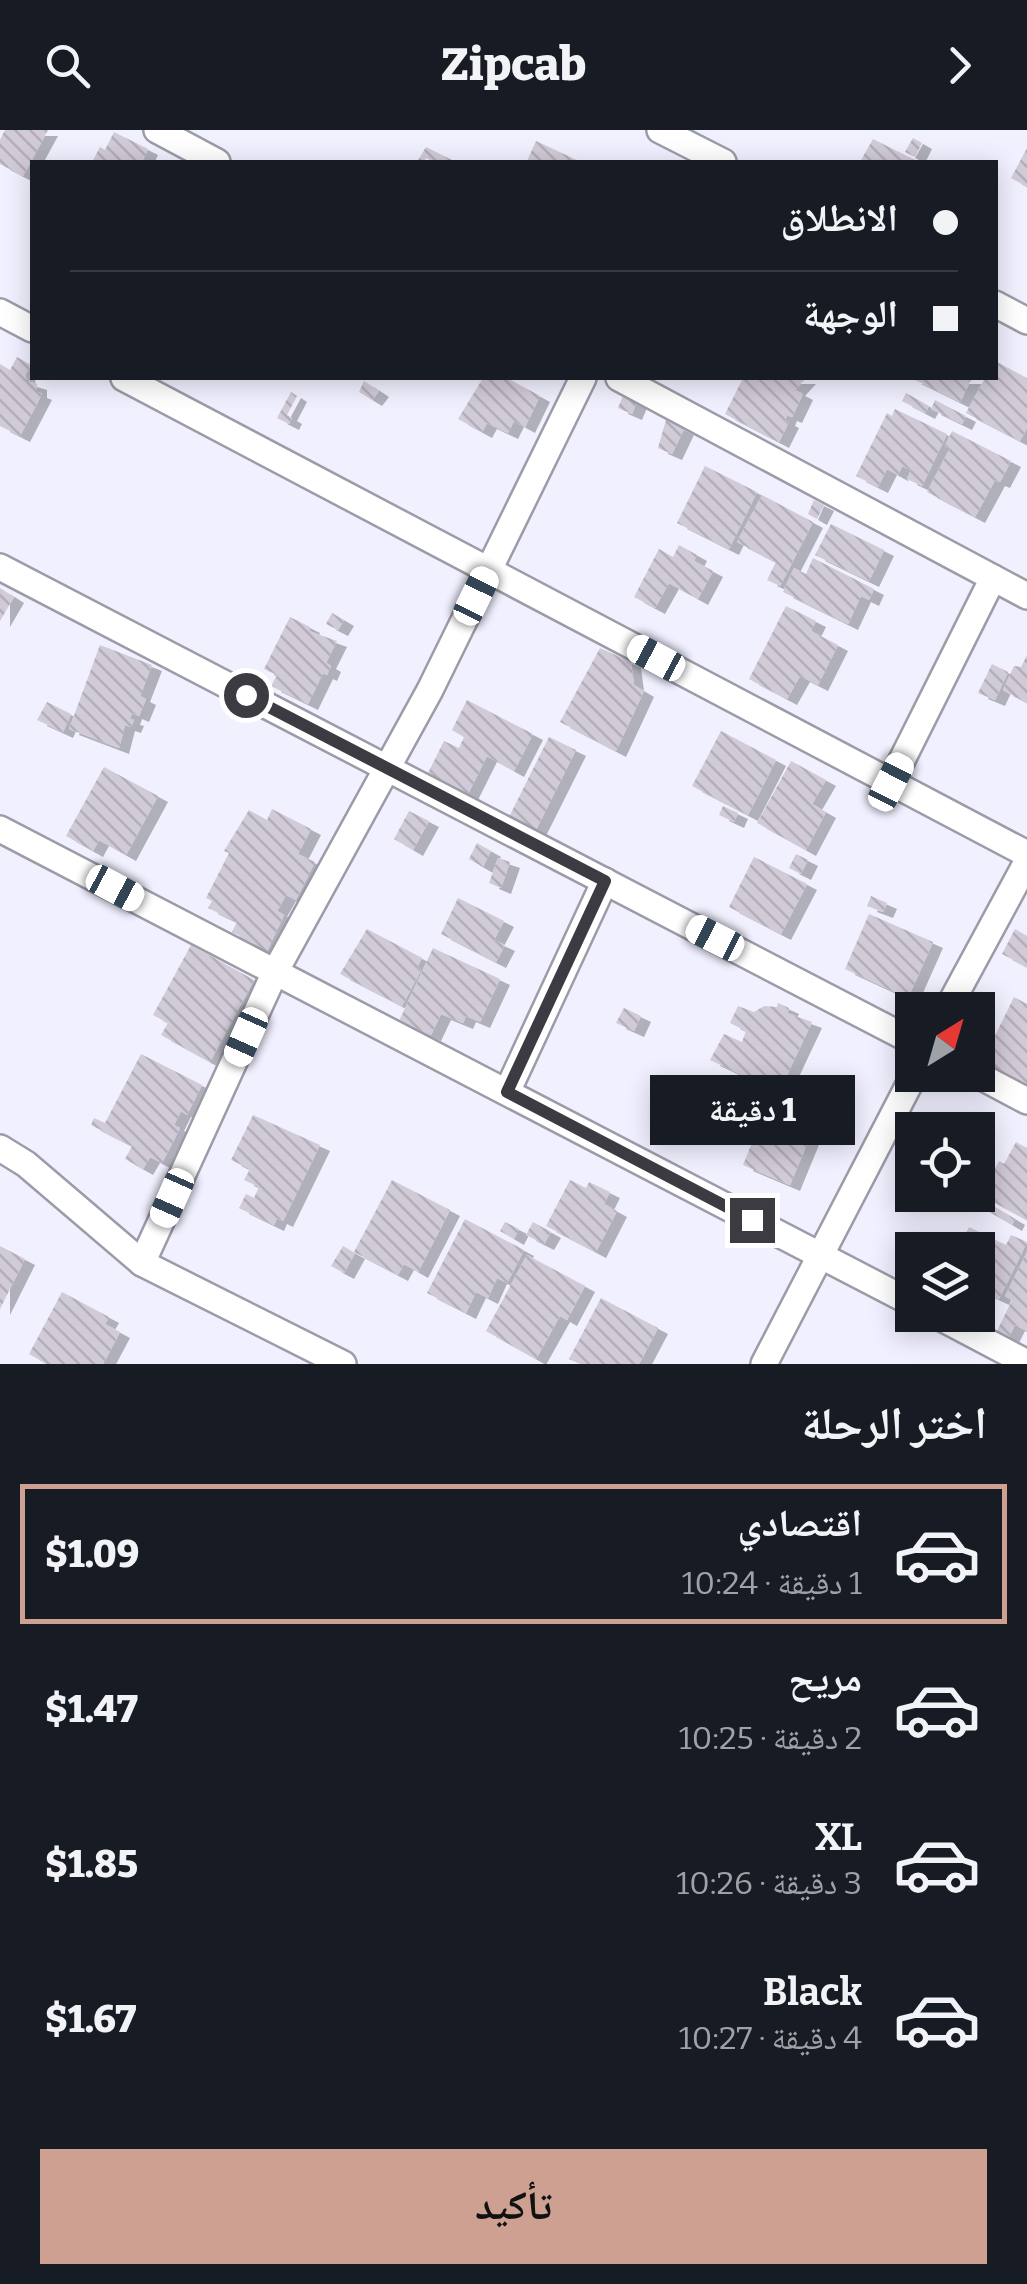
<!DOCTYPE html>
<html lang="ar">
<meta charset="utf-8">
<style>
:root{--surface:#171b24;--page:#242831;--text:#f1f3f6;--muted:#9ea1a6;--line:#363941;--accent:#cda091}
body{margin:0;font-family:Bitter,"Noto Naskh Arabic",serif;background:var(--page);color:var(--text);direction:rtl;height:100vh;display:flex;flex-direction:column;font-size:38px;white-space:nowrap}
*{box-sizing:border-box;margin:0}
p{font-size:32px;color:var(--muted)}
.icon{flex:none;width:55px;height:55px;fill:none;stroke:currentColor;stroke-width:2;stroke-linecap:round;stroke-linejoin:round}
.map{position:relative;height:1234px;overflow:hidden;direction:ltr}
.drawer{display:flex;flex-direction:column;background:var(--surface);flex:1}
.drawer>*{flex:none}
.guide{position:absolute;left:30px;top:30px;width:968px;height:220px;border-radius:0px;box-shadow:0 5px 25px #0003;direction:rtl;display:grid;align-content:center;height:220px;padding:0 40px;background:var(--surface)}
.needle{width:65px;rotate:37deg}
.tools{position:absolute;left:895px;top:862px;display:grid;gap:20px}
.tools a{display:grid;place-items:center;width:100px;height:100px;border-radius:0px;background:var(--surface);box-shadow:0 5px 25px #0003;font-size:50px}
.end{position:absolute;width:45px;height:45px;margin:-22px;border:12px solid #3b3b41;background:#fff;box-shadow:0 0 0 5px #fff}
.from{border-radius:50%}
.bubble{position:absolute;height:70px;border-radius:0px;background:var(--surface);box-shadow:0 5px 25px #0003;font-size:32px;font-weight:800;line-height:70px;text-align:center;direction:rtl}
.car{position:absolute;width:30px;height:60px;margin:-30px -15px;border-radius:12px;box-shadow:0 0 8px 2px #0007;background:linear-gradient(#fff 24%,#345 0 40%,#fff 0 76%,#345 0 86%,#fff 0)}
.guide b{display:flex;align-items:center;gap:35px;height:95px;font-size:38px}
.guide b+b{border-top:2px solid var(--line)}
.guide i{width:25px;height:25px;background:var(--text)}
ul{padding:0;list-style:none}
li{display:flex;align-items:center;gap:30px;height:140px;margin:0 20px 15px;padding:0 20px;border:5px solid transparent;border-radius:0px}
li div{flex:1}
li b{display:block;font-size:38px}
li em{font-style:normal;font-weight:800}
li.on{border-color:var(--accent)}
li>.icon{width:90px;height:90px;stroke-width:1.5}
h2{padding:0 40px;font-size:45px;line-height:120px}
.action{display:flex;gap:20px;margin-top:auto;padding:20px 40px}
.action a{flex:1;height:115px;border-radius:0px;background:var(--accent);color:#111;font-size:40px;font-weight:800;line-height:115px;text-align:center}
header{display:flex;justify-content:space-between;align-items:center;height:130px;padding:0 40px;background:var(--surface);font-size:45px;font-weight:800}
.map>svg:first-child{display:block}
.building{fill:url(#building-back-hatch);filter:url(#shadow)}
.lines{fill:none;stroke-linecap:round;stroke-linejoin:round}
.street-casing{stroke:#9c9ca9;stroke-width:30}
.street{stroke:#fff;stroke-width:25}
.route{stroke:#3b3b41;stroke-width:12}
</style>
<header><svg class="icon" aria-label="forward" viewBox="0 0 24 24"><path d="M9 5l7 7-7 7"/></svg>Zipcab<svg class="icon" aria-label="search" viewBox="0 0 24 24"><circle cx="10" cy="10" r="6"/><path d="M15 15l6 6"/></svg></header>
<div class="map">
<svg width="1027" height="1234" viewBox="0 0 1027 1234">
<defs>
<pattern id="building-back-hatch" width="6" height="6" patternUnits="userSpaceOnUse" patternTransform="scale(2.5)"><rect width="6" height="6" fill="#d1cad7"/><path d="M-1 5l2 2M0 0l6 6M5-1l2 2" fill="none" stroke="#b4aeba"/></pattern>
<filter id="shadow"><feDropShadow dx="10" dy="6" stdDeviation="0" flood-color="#0004"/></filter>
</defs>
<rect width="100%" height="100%" fill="#f0f0ff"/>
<g class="building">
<path d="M5 0H48L23 46 0 34V10Z"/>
<path d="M114 2 148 19 142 32H92L100 17 105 20Z"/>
<path d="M913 8 922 13 915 27 905 22Z"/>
<path d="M873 9 919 32H860Z"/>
<path d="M536 11 581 32H529L527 31Z"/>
<path d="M426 17 456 32H434L426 28 424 32H417Z"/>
<path d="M1027 18V57L1011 48Z"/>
<path d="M17 227 31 235 25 245 27 251 37 254V262L42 264 20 306 0 296V234L10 240Z"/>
<path d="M995 231 1027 248V298L1020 311 966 283 985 248H995Z"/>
<path d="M483 248H507L540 266 525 297 514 291 508 303 487 293 482 302 458 289Z"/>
<path d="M743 248H806L795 260 803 264 792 287 787 285 785 290 789 292 779 312 725 284Z"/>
<path d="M911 248H972L960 272Z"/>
<path d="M364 251 379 261 372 270 359 262Z"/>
<path d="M291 262 297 266 287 285 292 288 289 294 277 288Z"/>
<path d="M906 263 929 276 925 283 902 271Z"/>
<path d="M623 266 637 272 632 284 618 278Z"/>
<path d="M935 270 966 286 962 294 931 279Z"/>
<path d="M895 279 947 304 922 356 907 349 911 340 902 336 898 345 887 339 878 357 856 346 887 283 892 286Z"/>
<path d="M666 290 684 299 672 324 658 318Z"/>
<path d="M952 301 1011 331 1000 352 995 350 975 387 927 362 950 318 945 316Z"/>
<path d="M705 336 757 362 729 419 677 393Z"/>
<path d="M762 365 813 392 780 456 767 450 776 432 737 412Z"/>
<path d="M814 370 824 375 817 389 808 384Z"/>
<path d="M831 394 884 420 869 451 815 425Z"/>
<path d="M679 415 697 425 694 431 713 441 698 469 669 453 655 478 634 467 659 419 673 427Z"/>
<path d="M813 428 874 459 869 470 861 466 848 494 783 462 794 438 806 444Z"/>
<path d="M0 458 14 467 0 491Z"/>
<path d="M786 476 816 491 811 501 838 515 818 555 800 546 787 569 749 549Z"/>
<path d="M332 483 344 490 338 500 326 494Z"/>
<path d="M290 487 310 497 309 501 337 511 326 533 331 536 327 545 323 543 308 574 271 556 277 545 264 539Z"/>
<path d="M100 515 152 535 140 566 146 569 139 586 132 583 130 589 134 590 131 597 125 595 119 618 69 599Z"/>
<path d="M600 518 631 532 634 555 644 561 616 621 560 592Z"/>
<path d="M1027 525V573L1003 560 1014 536 1021 537Z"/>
<path d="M992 534 1008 542 995 570 978 563Z"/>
<path d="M467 570 533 604 514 641 487 626 467 666 427 645 444 611 459 618 464 607 452 600Z"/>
<path d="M47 572 71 584 63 602 37 590Z"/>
<path d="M721 601 776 630 748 685 692 656Z"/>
<path d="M549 607 576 620 535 702 508 689Z"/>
<path d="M791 631 826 650 812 674 826 682 806 720 757 693Z"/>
<path d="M104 637 158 666 126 725 99 710 93 721 66 706Z"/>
<path d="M723 676 738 683 734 692 719 685Z"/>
<path d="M272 679 311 699 298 724 315 732 296 770 286 765 277 781 284 785 265 825 238 810 240 806 232 802 237 792 208 778 212 771 206 768 229 723 224 721 249 680 267 690Z"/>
<path d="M409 681 429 691 413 720 394 709Z"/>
<path d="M477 713 491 721 483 737 469 729Z"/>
<path d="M796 724 808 730 801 744 789 738Z"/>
<path d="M754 727 807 754 781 804 729 777Z"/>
<path d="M498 728 510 732 501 758 489 753Z"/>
<path d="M871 766 887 773 883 782 867 776Z"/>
<path d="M458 768 504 791 494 810 505 815 496 832 441 804Z"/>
<path d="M869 784 933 812 908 868 845 839Z"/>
<path d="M367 799 422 828 417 838 421 840 402 876 340 844Z"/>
<path d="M1015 799 1027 806V837L1002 824Z"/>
<path d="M191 815 254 850 210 932 161 905 168 893 153 885Z"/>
<path d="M433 818 500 849 480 892 466 886 463 893 441 884 431 905 399 891Z"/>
<path d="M1014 867 1027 874V960L980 936Z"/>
<path d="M778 873 789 878 787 883 812 892 779 962 710 930 724 904 742 912 746 901 730 893 738 876 754 882 764 876 777 877Z"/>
<path d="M624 878 641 886 634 901 616 893Z"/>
<path d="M141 924 202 955 187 985 181 981 174 995 180 998 162 1033 150 1027 143 1039 125 1029 132 1016 91 995 94 988 105 993Z"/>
<path d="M799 981 815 987 811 996 795 990Z"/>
<path d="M253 985 320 1015 283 1091 277 1088 274 1095 239 1078 246 1064 254 1068 259 1057 244 1050 250 1039 231 1030Z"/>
<path d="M773 988 811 1004 790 1055 743 1035 758 998 768 1002Z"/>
<path d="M1016 1012 1027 1018V1090L981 1065 999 1031 1004 1034Z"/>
<path d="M392 1050 450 1080 418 1142 404 1134 398 1145 354 1122Z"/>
<path d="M570 1050 586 1058 589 1052 610 1062 604 1074 617 1081 596 1122 546 1096Z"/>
<path d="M980 1068 1015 1089 1012 1095 976 1074Z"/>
<path d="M465 1089 524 1120 507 1153 497 1148 488 1168 476 1162 466 1183 427 1163Z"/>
<path d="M505 1092 519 1099 514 1109 500 1101Z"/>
<path d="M533 1092 551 1102 544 1114 526 1105Z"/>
<path d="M969 1097 1006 1115 1011 1105 1027 1112 999 1169 978 1159V1120H959Z"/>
<path d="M0 1116 25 1129 0 1179Z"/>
<path d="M343 1116 355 1123 344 1143 331 1136Z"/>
<path d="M1027 1122V1201L1015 1195 1009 1207 997 1201 1012 1170 1005 1166Z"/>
<path d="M527 1125 585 1156 567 1190 560 1186 536 1229 486 1201Z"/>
<path d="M62 1162 109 1187 105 1194 120 1202 103 1234H47L29 1224Z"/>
<path d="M601 1168 658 1198 639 1234H580L569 1229Z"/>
</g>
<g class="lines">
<defs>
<g id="street">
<path d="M157 0 217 32"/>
<path d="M660 0 723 32"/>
<path d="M995 174 1027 191"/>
<path d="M0 182 32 199"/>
<path d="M124 248 1027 724"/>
<path d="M619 248 1027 466"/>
<path d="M0 437 912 911"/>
<path d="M891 652 993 448"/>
<path d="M0 699 912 1173"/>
<path d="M947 880 1027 732"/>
<path d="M978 945 1027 971"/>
<path d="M507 962 605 751"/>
<path d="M0 1018 26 1034 142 1133 343 1234"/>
<path d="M142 1133 275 842 430 560 583 248"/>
<path d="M936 1185 1027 1233"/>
<path d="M764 1234 914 945"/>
</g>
</defs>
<use href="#street" class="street-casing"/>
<use href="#street" class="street"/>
</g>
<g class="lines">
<path class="route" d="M246 565 605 751 507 962 752 1090"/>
</g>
</svg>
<div class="tools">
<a><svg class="needle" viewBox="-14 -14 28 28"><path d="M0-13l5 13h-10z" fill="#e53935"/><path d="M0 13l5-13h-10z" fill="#9ea1a6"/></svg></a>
<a><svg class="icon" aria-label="locate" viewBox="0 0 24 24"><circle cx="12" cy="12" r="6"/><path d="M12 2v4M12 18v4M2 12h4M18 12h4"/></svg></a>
<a><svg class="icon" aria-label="layers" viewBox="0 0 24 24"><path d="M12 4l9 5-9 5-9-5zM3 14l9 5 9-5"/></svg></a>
</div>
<i class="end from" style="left:246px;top:565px"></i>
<i class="end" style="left:752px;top:1090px"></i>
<div class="bubble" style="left:650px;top:945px;width:205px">1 دقيقة</div>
<i class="car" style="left:476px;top:466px;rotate:26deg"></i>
<i class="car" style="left:656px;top:528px;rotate:298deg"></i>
<i class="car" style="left:891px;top:652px;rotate:27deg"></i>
<i class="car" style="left:115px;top:758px;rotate:118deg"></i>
<i class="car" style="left:715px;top:808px;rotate:297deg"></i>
<i class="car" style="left:246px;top:907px;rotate:204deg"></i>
<i class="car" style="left:172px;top:1068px;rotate:204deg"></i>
<div class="guide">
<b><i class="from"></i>الانطلاق</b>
<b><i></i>الوجهة</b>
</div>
</div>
<section class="drawer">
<h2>اختر الرحلة</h2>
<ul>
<li class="on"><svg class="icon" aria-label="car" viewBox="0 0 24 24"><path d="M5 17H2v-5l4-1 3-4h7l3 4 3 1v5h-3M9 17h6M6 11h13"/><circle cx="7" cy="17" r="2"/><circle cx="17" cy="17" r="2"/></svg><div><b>اقتصادي</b><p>1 دقيقة · 10:24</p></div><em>$1.09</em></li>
<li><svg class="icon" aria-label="car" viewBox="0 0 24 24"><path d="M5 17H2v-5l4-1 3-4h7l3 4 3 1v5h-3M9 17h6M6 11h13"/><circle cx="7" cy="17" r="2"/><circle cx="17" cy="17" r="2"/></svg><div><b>مريح</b><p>2 دقيقة · 10:25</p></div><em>$1.47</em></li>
<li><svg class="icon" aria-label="car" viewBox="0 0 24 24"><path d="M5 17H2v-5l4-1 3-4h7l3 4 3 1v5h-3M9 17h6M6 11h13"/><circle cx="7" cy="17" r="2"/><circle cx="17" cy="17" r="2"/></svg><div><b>XL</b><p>3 دقيقة · 10:26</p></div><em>$1.85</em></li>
<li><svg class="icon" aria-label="car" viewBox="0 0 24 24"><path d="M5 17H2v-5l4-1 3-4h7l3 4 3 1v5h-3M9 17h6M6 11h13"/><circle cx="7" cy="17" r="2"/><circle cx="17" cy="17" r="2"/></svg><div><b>Black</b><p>4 دقيقة · 10:27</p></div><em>$1.67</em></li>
</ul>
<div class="action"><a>تأكيد</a></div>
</section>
